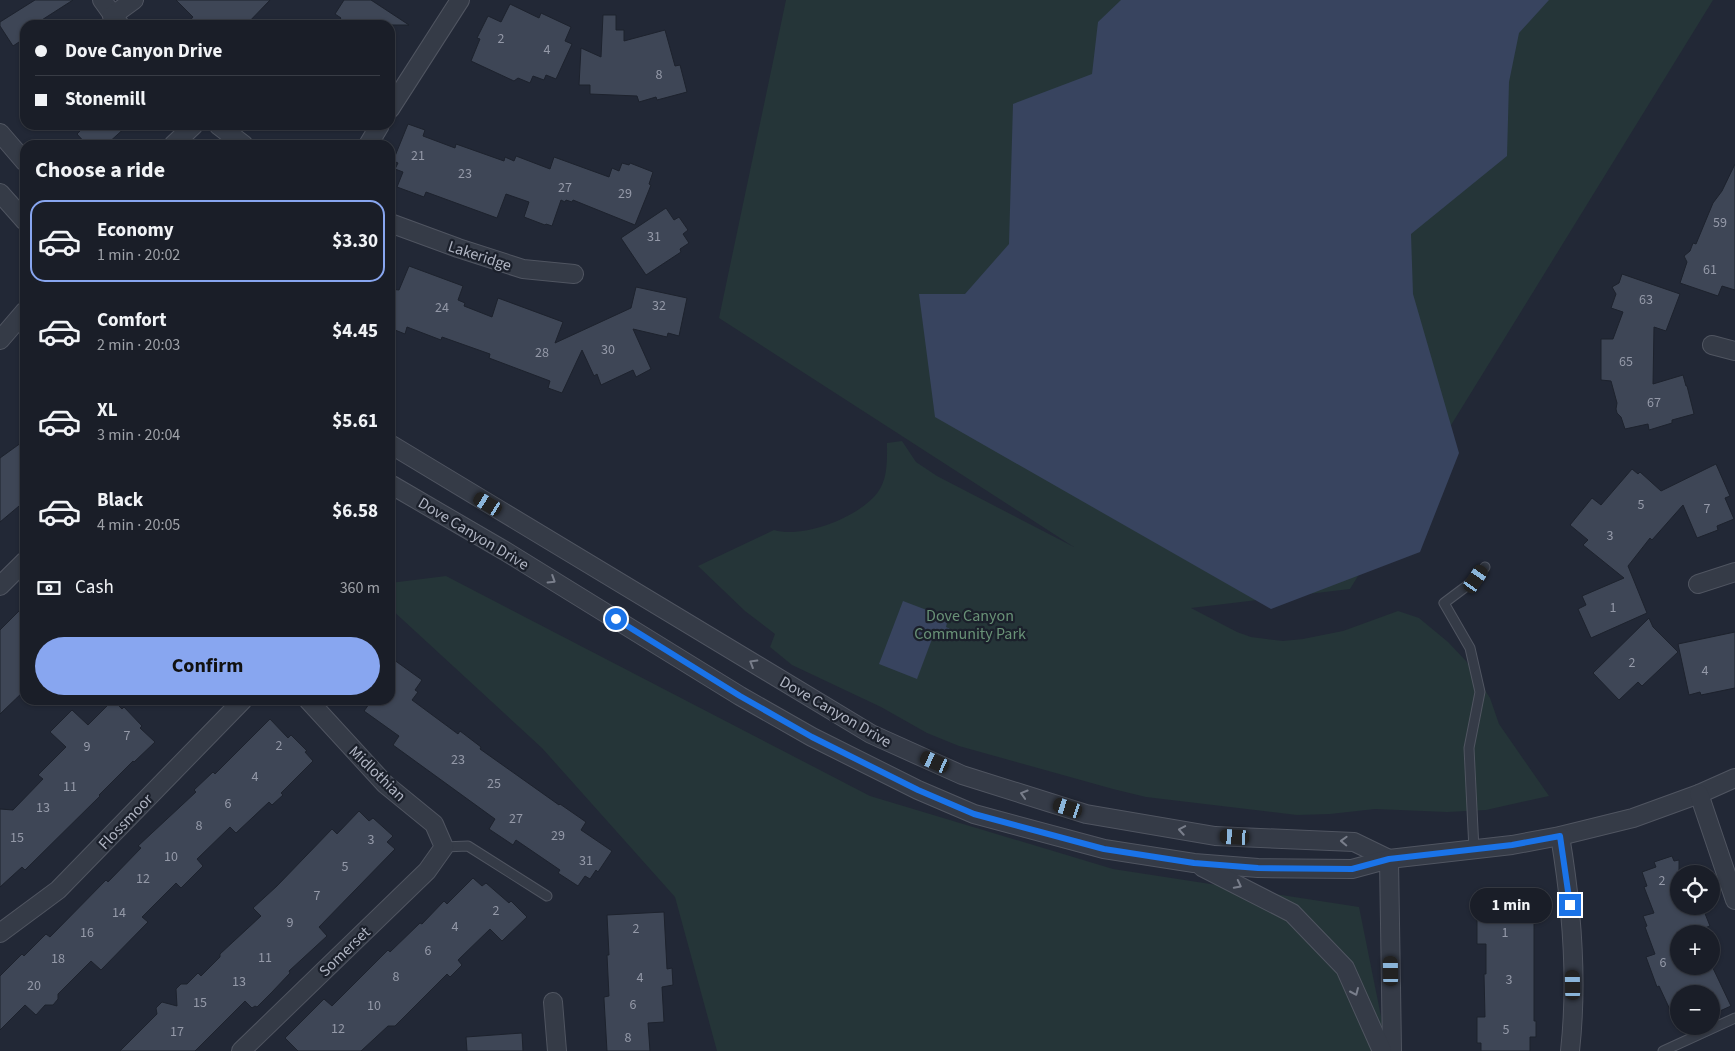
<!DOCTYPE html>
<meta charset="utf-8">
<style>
:root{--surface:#1a1e28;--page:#232730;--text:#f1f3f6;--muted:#9fa2a8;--line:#383c45;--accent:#88a6f0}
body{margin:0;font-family:"Source Sans 3",sans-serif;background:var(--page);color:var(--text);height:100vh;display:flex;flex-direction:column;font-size:19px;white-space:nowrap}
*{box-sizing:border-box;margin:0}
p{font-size:16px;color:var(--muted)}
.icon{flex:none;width:28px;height:28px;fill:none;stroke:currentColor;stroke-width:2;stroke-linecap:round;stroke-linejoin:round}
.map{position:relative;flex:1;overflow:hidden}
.sheet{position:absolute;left:20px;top:140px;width:375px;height:565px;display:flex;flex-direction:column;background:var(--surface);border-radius:15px;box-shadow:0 1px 4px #0004,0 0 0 1px var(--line)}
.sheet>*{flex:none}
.hud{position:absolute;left:20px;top:20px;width:375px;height:110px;border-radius:15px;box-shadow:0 1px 4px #0004,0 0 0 1px var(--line);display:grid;align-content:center;height:110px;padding:0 15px;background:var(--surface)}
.buttons{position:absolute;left:1670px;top:865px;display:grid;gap:10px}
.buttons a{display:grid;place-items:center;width:50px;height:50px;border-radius:50%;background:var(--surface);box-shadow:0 1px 4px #0004,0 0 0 1px var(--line);font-size:25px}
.end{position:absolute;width:22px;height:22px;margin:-11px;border:6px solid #1a73e8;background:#fff;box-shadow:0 0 0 2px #fff}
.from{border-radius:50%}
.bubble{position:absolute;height:35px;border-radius:18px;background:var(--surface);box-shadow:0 1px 4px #0004,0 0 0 1px var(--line);font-size:16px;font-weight:700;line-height:35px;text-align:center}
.car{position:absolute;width:15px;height:30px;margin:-15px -8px;border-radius:6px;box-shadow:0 0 4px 1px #0007;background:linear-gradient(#222 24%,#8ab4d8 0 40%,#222 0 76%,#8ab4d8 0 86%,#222 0)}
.hud b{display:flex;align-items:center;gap:18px;height:48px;font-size:19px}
.hud b+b{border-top:1px solid var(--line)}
.hud i{width:12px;height:12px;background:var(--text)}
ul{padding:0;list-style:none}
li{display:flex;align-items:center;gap:15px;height:82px;margin:0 10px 8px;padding:0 5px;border:2px solid transparent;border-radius:15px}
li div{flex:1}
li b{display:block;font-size:19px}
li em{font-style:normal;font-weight:700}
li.selected{border-color:var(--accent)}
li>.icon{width:45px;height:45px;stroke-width:1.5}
h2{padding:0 15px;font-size:22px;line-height:60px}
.pay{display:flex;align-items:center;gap:12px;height:55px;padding:0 15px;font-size:19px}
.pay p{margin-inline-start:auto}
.cta{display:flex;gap:10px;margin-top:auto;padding:10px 15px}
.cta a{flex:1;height:58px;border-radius:30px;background:var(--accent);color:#111;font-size:20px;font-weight:700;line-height:58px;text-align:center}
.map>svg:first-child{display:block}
.green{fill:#253538}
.water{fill:#38445f}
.building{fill:#3e4656;stroke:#1d222d}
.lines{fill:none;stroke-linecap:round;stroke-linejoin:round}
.lane-casing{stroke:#505561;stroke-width:11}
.street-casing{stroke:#505561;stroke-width:20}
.lane{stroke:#353b47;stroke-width:9}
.street{stroke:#353b47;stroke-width:18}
.oneway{stroke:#797e8b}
.route{stroke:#1a73e8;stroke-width:6}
.labels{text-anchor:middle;stroke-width:4.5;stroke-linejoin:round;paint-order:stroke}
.number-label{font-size:14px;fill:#9499a8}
.street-label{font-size:16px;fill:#b0b5c3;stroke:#1b202b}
.park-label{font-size:16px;fill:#699277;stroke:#1b202b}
</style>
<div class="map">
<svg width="1735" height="1051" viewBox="0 0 1735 1051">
<rect width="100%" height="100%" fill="#222836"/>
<g class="green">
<path d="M786 0H1713L1350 589 1191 608 1237 632 1251 637 1283 641 1303 639 1343 631 1398 611 1419 618 1448 642 1466 661 1490 698 1499 724 1549 796 1486 810 1447 812 1375 809 1330 814 1297 815 1146 797 1113 789 959 746 927 733 881 707 792 665 770 647 775 634 745 611 698 566 774 530C803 539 860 517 878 492 888 478 887 459 887 443L902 441 916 462 937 476 1074 547 719 318Z"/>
<path d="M446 576 870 796 1113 869 1359 907 1388 1051H717L675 897 542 748 390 608V583Z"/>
</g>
<g class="water">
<path d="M1121 0H1549L1519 33 1509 82 1507 156 1411 234 1413 294 1459 453 1420 552 1271 609 935 417 919 294H965L1009 244 1013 104 1092 74 1098 22Z"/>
<path d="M903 601 945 617 943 621 947 623 946 627 950 629 947 635 944 634 942 638 938 636 936 641 932 639 917 679 879 664Z"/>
</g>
<g class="building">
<path d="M35 0H73L34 25H25V38L13 46 0 26V22Z"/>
<path d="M176 0H270L246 25H186L193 17Z"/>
<path d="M344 0H371L409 25H336L341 18 335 14Z"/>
<path d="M510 4 539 18 541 13 571 27 565 41 572 44 556 79 546 75 544 80 533 76 530 83 518 78 514 81 471 61 480 39 477 38 488 16 501 22Z"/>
<path d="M603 15H616V30H624V41L665 30 675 66 680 65 687 92 657 100 656 97 639 102 637 96 590 94V85H579L581 48 601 57Z"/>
<path d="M408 124 425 130 423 136 455 148 456 144 504 161 505 157 514 161 516 156 550 169 554 157 609 177 612 168 619 171 622 163 629 165 630 163 653 172 649 184 651 185 635 225 573 200 572 202 566 200 565 202 561 200 552 226 546 224 545 225 524 217 529 202 506 194 497 218 426 192 424 197 397 187 403 172 395 169 398 163 393 161Z"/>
<path d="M86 125H128L106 145H87L77 134Z"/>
<path d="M1735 164V290L1722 286 1718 296 1680 283 1687 262 1684 256 1690 251 1693 243 1696 244 1713 203 1722 191Z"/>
<path d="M666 208 674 220 679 217 688 230 683 234 689 243 680 249 681 252 646 275 621 238Z"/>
<path d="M409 266 463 286 458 300 465 303 464 306 492 317 498 298 563 322 555 343 631 308 636 287 687 298 679 336 668 333 667 337 633 329 651 369 636 377 633 370 601 385 597 374 594 376 582 350 562 393 548 388 550 381 489 358 490 354 442 337 441 340 407 327 405 334 390 328V289L399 290Z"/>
<path d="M1622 274 1680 294 1666 331 1654 327 1653 384 1683 375 1686 386H1687L1694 414 1672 420V423L1649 430 1648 424 1625 429 1621 417 1617 413 1616 409 1617 403 1611 381 1601 380V339H1613L1623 312 1611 308 1616 294 1612 287 1619 283Z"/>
<path d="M25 440V501L0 522V458Z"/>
<path d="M1716 464 1730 496 1725 498 1734 519 1717 526 1718 530 1697 538 1683 505 1652 540 1650 538 1628 566 1647 613 1591 638 1578 609 1586 605 1582 596 1624 578 1583 545 1588 540 1570 525 1592 498 1601 505 1632 469 1638 474 1640 472 1661 491Z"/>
<path d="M25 605V690L0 714V630Z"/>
<path d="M1649 618 1653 627 1678 652 1642 686 1638 682 1619 700 1593 673Z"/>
<path d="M1735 632V688L1701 695 1700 692 1689 695 1678 644Z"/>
<path d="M390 657 422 680 415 690 418 692 412 700 458 734 460 731 481 747 480 749 559 805 560 804 586 822 581 830 612 851 598 872 596 870 590 879 585 876 578 886 558 873 560 870 516 840 513 845 489 829 495 819 393 745 399 736 364 711 372 700H390Z"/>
<path d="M113 700 122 709 124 707 142 726 140 728 155 742 134 762 133 761 99 795 100 796 25 870 22 867 0 887V809L13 810 43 779 38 775 66 747 50 732 72 710 88 725Z"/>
<path d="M270 719 288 738 291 735 307 751 305 752 313 761 281 793 283 795 272 805 269 802 236 833 230 827 197 859 203 866 181 888 176 883 142 917 148 922 101 970 91 961 58 994V999L53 1005H45L36 1015 25 1005 0 1030V976L22 954 24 956 46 934 50 937 106 880 108 882 141 848 138 846 196 792 194 790 213 772 215 774Z"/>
<path d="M359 811 369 821 373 818 393 836 387 842 395 849 319 927 327 936 289 971 290 973 272 992 257 1007 255 1006 252 1008 245 1001 195 1051H120L157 1014 156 1008 162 1002 177 1006 176 989 181 984H187L198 973 201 976 220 957V954L261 916 253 908 277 886 332 829 337 834Z"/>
<path d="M1672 856 1674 861 1679 860V906H1701L1702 911H1704L1710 926 1689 934H1679V966H1711V964L1731 1006 1711 1015V994H1679V1029L1659 986 1657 987 1646 957 1655 954 1645 927 1647 926 1643 916 1654 913 1644 887 1647 886 1642 872 1656 867 1654 862Z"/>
<path d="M473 878 482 886 486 883 509 903 511 901 527 917 502 941 490 929 458 960 462 965 450 977 447 974 395 1026H388L361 1051H298L285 1038 324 999 332 1006 388 950 390 952 420 923 422 924 444 901 447 904Z"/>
<path d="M1496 900 1524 901V911H1531V920H1534V1021H1536V1037H1530V1051H1481V1043H1477V1017H1485L1484 974H1486V944H1477V910L1496 909Z"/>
<path d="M664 912 667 969 672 968 673 985 662 987 664 1022 648 1023 650 1051H607L604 999V997L609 996 607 955H609L607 915Z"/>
<path d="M522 1033 523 1051H467L466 1037Z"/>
</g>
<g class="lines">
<defs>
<g id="lane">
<path d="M444 847 468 846 547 896"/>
<path d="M1474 850 1469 748 1480 692 1470 648 1444 603 1476 579 1485 567"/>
<path d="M1663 1051 1735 1018"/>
</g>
<g id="street">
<path d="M102 0 120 25"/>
<path d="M112 16 134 0"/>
<path d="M390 109 460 0"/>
<path d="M218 125 244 145"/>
<path d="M0 133 25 162"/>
<path d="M173 145 194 125"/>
<path d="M368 145 380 125"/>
<path d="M0 193 25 221"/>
<path d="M390 223 458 248 523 269 574 274"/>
<path d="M0 340 25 311"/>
<path d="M1712 345 1735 351"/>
<path d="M390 444 871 734 962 775 1086 814 1215 836 1354 842 1389 859"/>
<path d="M390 484 505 551 740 696 812 737 918 790 974 814 1104 849 1194 863 1258 868 1352 869 1389 859 1512 845 1560 836 1633 818 1699 794 1735 778"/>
<path d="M1698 584 1735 572"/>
<path d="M0 586 25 561"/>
<path d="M1699 794 1735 900"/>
<path d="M1560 836C1572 907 1578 979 1570 1051"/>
<path d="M1389 859 1392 1051"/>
<path d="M1202 867 1292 913 1345 968 1382 1051"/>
<path d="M0 933 58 890 243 700"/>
<path d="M553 1002 557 1051"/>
<path d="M241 1051 427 871 444 847 434 824 385 784 308 700"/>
</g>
</defs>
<use href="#lane" class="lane-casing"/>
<use href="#street" class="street-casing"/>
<use href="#lane" class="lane"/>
<use href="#street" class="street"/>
</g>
<defs><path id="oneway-chevron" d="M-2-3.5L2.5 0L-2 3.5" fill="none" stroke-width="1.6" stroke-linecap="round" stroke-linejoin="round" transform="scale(1.25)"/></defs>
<g class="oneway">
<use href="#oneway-chevron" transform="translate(552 580) rotate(32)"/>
<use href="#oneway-chevron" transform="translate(753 663) rotate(-149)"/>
<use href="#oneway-chevron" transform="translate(1024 794) rotate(-163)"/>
<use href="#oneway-chevron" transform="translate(1182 830) rotate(-170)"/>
<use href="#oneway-chevron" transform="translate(1344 841) rotate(-178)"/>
<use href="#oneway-chevron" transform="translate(1238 885) rotate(27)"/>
<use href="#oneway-chevron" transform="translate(1355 992) rotate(66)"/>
</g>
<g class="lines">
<path class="route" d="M616 619 740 696 812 737 918 790 974 814 1104 849 1194 863 1258 868 1352 869 1389 859 1512 845 1560 836 1570 905"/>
</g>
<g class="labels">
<g class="number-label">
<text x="501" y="43">2</text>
<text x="547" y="54">4</text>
<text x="659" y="79">8</text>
<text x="418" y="160">21</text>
<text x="465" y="178">23</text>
<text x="565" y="192">27</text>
<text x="625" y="198">29</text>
<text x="1720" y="227">59</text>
<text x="654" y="241">31</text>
<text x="1710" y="274">61</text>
<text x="1646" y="304">63</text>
<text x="659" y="310">32</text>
<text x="442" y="312">24</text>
<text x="608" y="354">30</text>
<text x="542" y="357">28</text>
<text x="1626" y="366">65</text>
<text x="1654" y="407">67</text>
<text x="1641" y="509">5</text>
<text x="1707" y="513">7</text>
<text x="1610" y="540">3</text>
<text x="1613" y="612">1</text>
<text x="1632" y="667">2</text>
<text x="1705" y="675">4</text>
<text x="127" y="740">7</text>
<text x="279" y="750">2</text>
<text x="87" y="751">9</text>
<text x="458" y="764">23</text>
<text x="255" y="781">4</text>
<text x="494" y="788">25</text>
<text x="70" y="791">11</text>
<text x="228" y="808">6</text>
<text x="43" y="812">13</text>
<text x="516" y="823">27</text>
<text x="199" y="830">8</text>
<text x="558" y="840">29</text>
<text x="17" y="842">15</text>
<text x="371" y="844">3</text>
<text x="171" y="861">10</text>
<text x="586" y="865">31</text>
<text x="345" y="871">5</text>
<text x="143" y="883">12</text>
<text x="1662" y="885">2</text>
<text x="317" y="900">7</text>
<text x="496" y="915">2</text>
<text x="119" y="917">14</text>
<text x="290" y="927">9</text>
<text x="455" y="931">4</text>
<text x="636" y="933">2</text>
<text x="87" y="937">16</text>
<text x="1505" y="937">1</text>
<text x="428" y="955">6</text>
<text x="265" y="962">11</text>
<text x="58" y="963">18</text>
<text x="1663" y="967">6</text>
<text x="396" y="981">8</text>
<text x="640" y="982">4</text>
<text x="1509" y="984">3</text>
<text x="239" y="986">13</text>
<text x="34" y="990">20</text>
<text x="200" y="1007">15</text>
<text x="633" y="1009">6</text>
<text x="374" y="1010">10</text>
<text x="338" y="1033">12</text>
<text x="1506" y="1034">5</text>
<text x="177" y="1036">17</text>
<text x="628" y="1042">8</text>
</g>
<g class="street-label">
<text transform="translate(480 255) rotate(18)" y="6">Lakeridge</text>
<text transform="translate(474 533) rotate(31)" y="6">Dove Canyon Drive</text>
<text transform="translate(836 711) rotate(30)" y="6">Dove Canyon Drive</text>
<text transform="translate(378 773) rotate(44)" y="6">Midlothian</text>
<text transform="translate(125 821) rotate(-46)" y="6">Flossmoor</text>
<text transform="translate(344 951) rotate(-44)" y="6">Somerset</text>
</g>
<g class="park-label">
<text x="970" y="621">Dove Canyon<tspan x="970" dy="18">Community Park</tspan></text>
</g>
</g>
</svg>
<div class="buttons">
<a><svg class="icon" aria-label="locate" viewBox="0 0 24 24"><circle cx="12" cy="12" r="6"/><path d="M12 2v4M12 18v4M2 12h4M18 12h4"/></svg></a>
<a>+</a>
<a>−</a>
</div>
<i class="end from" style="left:616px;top:619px"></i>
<i class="end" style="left:1570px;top:905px"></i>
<div class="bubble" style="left:1470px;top:888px;width:82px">1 min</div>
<i class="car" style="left:488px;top:504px;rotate:301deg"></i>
<i class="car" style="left:1476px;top:579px;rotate:35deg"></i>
<i class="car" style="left:935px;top:762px;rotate:294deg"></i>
<i class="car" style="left:1068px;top:808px;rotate:288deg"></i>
<i class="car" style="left:1235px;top:837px;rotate:273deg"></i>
<i class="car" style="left:1391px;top:971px;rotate:359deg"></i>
<i class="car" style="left:1573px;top:985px;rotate:359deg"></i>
<div class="hud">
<b><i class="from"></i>Dove Canyon Drive</b>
<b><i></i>Stonemill</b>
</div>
<section class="sheet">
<h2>Choose a ride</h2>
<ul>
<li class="selected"><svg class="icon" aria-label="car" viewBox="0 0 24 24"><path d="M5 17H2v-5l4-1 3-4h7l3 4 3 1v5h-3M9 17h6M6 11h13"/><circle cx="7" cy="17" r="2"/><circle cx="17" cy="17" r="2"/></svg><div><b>Economy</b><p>1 min · 20:02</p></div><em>$3.30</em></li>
<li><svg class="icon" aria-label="car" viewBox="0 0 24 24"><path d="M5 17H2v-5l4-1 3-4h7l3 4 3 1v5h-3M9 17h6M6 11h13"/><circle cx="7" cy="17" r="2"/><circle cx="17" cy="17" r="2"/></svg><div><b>Comfort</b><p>2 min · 20:03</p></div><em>$4.45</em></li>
<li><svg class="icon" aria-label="car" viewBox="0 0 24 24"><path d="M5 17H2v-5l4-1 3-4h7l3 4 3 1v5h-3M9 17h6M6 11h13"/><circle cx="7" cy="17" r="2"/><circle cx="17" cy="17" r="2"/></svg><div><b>XL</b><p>3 min · 20:04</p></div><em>$5.61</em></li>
<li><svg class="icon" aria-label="car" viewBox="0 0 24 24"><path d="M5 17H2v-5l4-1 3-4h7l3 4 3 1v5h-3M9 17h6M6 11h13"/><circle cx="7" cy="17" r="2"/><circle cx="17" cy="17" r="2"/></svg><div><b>Black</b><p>4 min · 20:05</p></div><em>$6.58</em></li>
</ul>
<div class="pay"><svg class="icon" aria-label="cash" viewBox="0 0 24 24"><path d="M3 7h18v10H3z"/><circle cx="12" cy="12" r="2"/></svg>Cash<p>360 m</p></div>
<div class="cta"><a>Confirm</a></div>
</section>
</div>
